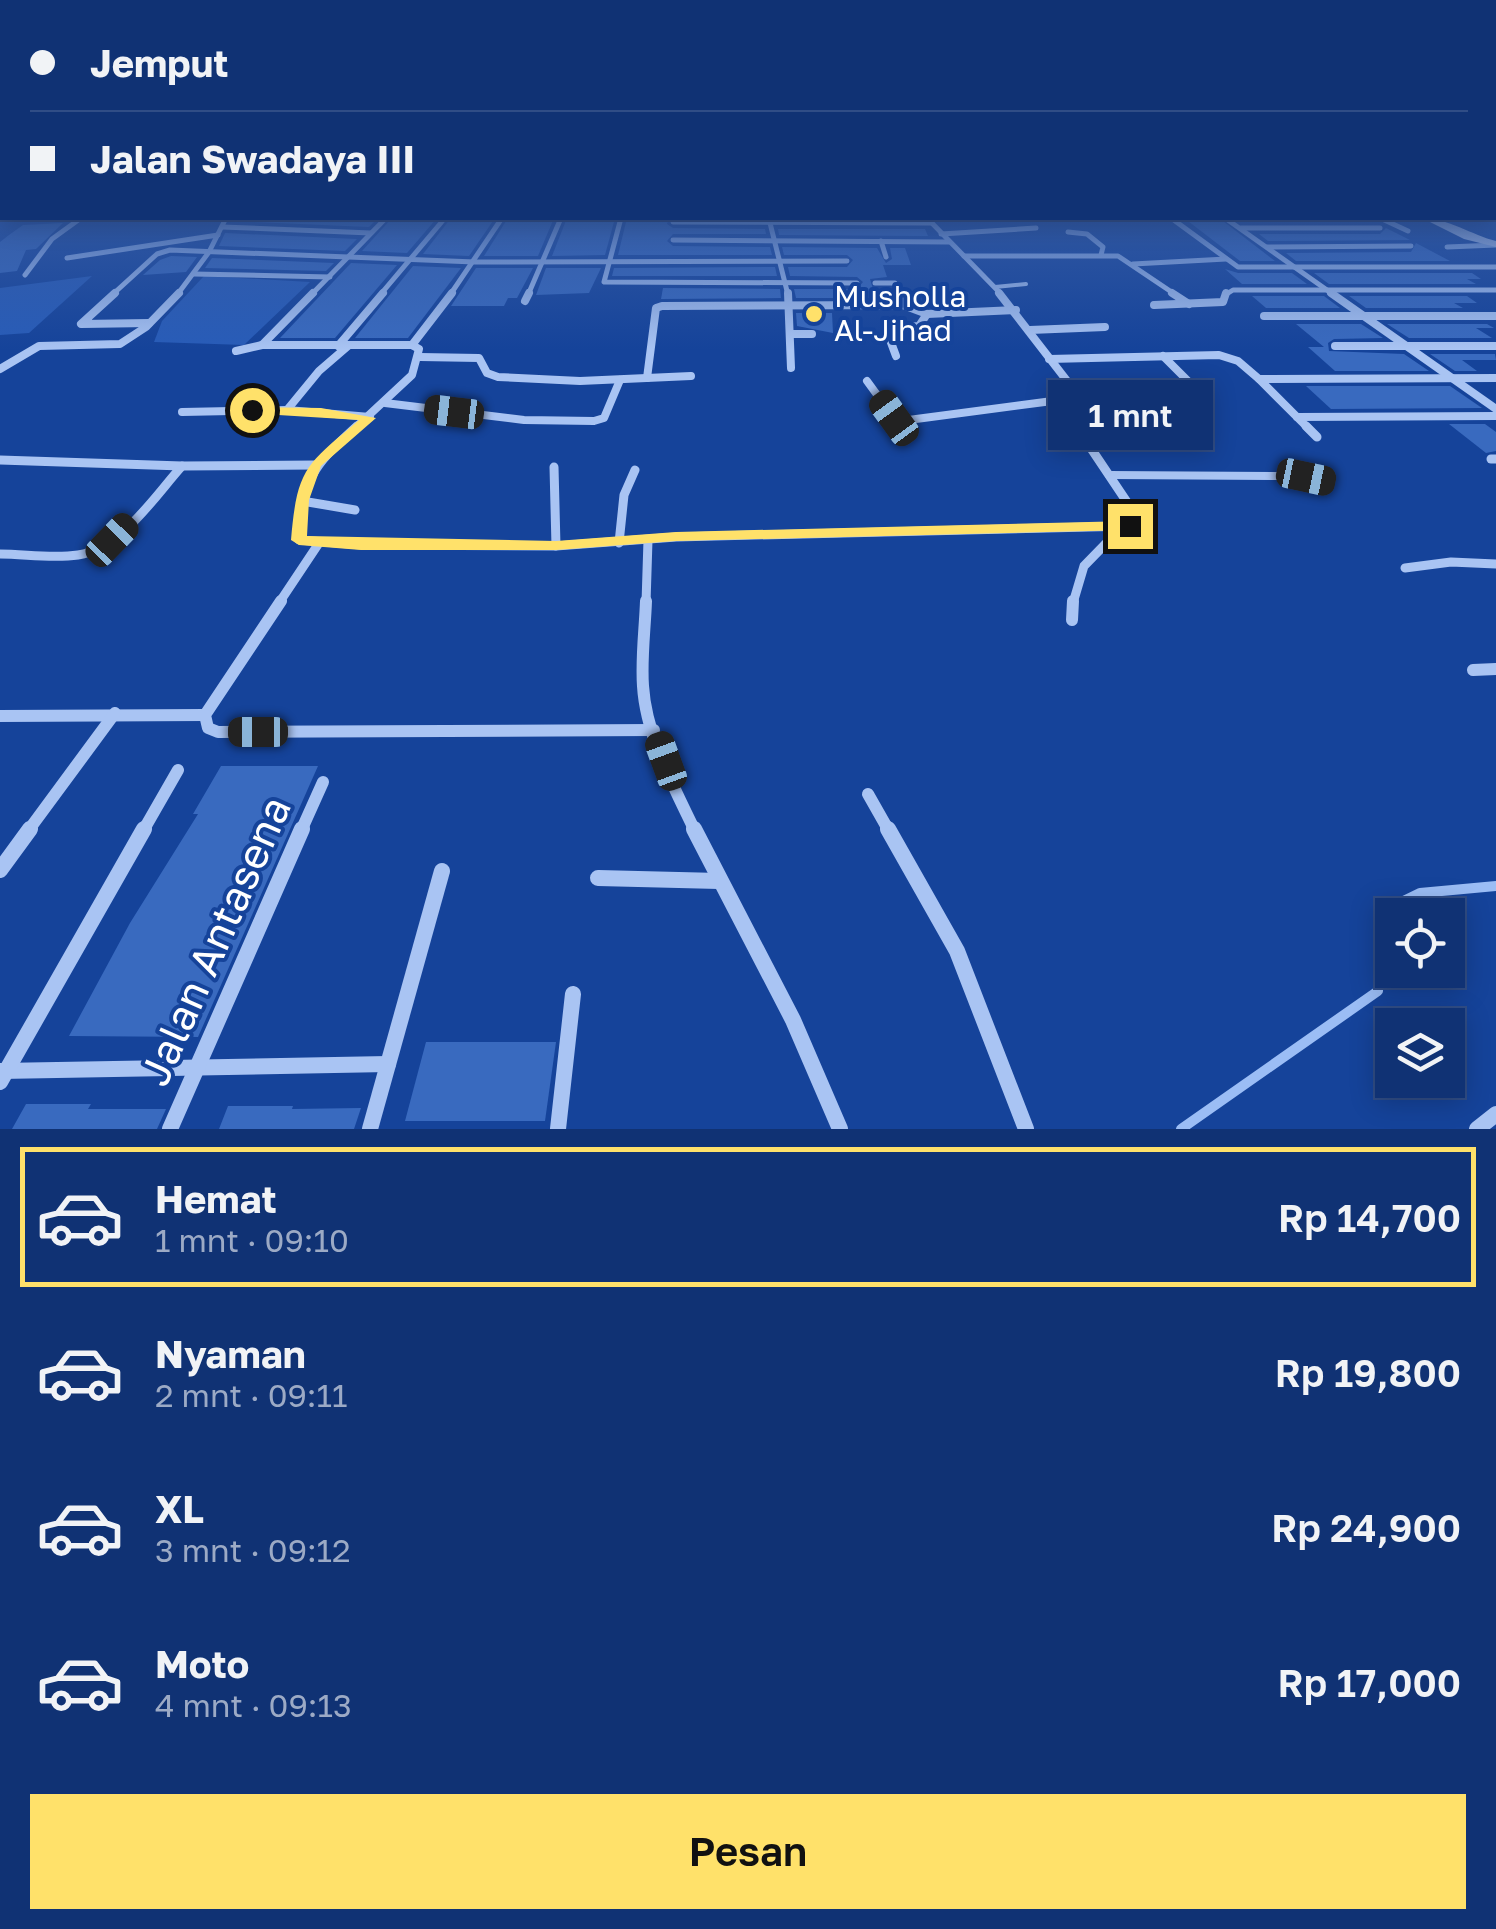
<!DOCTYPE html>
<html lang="id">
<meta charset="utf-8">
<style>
:root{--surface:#103274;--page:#1e3e7c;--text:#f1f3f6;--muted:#9caac5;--line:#304d86;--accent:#ffe16a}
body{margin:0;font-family:"Golos Text",sans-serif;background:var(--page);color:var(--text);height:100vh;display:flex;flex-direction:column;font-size:38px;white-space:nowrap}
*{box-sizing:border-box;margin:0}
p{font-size:32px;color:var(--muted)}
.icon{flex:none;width:55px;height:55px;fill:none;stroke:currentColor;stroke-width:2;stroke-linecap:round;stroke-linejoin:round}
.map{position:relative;height:1129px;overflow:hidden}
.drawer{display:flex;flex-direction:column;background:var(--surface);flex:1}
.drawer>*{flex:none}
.guide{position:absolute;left:0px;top:0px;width:1498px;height:220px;box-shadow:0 5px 25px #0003,0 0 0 2px var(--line);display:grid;align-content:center;height:220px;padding:0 30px;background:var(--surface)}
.controls{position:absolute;left:1375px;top:898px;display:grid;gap:20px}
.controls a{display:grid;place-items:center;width:90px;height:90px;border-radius:0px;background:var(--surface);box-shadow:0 5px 25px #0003,0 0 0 2px var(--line);font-size:50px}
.end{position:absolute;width:45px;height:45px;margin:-22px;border:12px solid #ffe16a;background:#111;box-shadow:0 0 0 5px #111}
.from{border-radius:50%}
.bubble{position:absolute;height:70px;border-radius:0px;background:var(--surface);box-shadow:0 5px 25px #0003,0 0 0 2px var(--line);font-size:32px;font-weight:600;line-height:70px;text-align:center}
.car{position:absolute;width:30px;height:60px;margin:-30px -15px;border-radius:12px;box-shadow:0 0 8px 2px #0007;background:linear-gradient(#222 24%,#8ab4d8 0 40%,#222 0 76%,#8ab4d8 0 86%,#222 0)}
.guide b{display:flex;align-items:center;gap:35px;height:95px;font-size:38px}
.guide b+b{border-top:2px solid var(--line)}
.guide i{width:25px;height:25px;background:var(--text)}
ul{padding:18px 0 0;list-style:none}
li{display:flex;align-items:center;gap:30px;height:140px;margin:0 20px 15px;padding:0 10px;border:5px solid transparent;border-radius:0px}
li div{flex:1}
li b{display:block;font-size:38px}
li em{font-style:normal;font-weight:600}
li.on{border-color:var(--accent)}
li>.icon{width:90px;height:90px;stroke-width:1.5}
.cta{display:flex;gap:20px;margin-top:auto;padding:20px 30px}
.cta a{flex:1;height:115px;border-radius:0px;background:var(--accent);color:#111;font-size:40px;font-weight:600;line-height:115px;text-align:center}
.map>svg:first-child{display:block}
.green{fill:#285cb8}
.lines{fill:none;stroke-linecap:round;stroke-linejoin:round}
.stream{stroke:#9bbdf5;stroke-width:10}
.building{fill:#396abf}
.lane-far1{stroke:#a9c4f3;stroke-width:4}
.lane{stroke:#a9c4f3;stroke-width:8}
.street-far4{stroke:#a9c4f3;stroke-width:5}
.street-far3{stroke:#a9c4f3;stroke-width:8}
.street-far2{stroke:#a9c4f3;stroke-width:9}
.street-far1{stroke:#a9c4f3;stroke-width:12}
.street{stroke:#a9c4f3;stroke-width:16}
.secondary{fill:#d8e5fc;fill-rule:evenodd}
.route{fill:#ffe16a}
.poi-dot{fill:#ffe16a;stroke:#15439a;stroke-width:4}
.labels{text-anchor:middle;stroke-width:8;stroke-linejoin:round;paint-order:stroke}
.far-poi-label{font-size:30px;fill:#fff;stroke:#15439a;text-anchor:start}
.near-street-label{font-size:42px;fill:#fff;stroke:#15439a}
</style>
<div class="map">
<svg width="1496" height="1129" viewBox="0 0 1496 1129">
<rect width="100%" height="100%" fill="#15439a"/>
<g class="green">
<path d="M92 276 29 333 0 335V288Z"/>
<path d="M204 276 310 282 244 345 154 342 162 321Z"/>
</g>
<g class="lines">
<path class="stream" d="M1181 1129 1378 991 1381 912 1420 893 1496 886"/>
</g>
<g class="building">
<path d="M239 218H378L369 227 232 221Z"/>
<path d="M392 218H437L407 253 362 251Z"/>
<path d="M451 218H495L469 256 423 254Z"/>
<path d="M508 218H554L538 256H484Z"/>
<path d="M567 218H615L605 255 552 256Z"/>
<path d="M627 218H669L667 224 673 228 765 229 766 234H673L667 241 673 246 770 247 772 255H618Z"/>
<path d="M1184 218H1219L1275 261H1240Z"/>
<path d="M1235 218H1372L1375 222H1241Z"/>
<path d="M63 223 36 249 26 250 17 271 0 273V242L9 235 23 225Z"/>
<path d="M1386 228 1410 240 1268 241 1259 234H1380Z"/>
<path d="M778 229H925L928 236 779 235Z"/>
<path d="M225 233 357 239 345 251 219 246Z"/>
<path d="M1416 243 1450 261H1296L1286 253 1411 252Z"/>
<path d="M782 247 877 248 886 263 892 259 890 248H905L911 265H883L887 277 870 279 873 289H890L884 291 886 298H796L794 289H857L863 282 857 277 790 276 788 267H847L853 260 847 255H784Z"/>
<path d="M171 256 197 257 186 272 143 275 160 260Z"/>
<path d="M212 258 334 263 326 271 205 268Z"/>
<path d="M351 263 397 265 335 338H280Z"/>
<path d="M413 266 461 268 408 338H355Z"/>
<path d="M775 267 777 276H612L614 268Z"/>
<path d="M476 268H533L517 298H508L504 306H451Z"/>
<path d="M546 268H601L589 293 536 295Z"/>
<path d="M1225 269 1238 273H1292L1307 284H1242Z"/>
<path d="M1314 273H1472L1481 279H1467L1476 284H1329Z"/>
<path d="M663 288 780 289 781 298 661 299Z"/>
<path d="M1252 296H1324L1340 308H1266Z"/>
<path d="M1349 296H1467L1477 303H1454L1463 308H1366Z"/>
<path d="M796 313H832L833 333 797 326Z"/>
<path d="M1296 324H1361L1383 338 1334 339 1328 343 1329 351 1404 354 1429 371H1335L1308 347H1324Z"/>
<path d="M1387 324H1487L1494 328H1476L1492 338H1409Z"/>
<path d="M1430 354H1495L1496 360H1462L1477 371H1455Z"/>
<path d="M1306 386H1450L1482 408 1331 409Z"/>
<path d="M1449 424H1485L1496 432V451L1486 453Z"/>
<path d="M221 766H318L198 1037 69 1036 130 923 198 814H193Z"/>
<path d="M426 1042H556L545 1121H405Z"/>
<path d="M26 1104H91L88 1109H166L157 1129H12Z"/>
<path d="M228 1106H293L292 1109 361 1108 354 1129H219Z"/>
</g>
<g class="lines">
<path class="lane-far1" d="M995 287 1026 284"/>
<path class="lane" d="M1109 475 1289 476 1330 482"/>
<g class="street-far4">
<path d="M621 218 604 282 857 283"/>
<path d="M927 218 1002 295"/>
<path d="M1171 218 1238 267H1496"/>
<path d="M1225 218 1334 295"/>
<path d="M1380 218 1408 231"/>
<path d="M769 219 788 295"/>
<path d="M673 222 932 223"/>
<path d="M222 227 371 233"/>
<path d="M1241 228H1380"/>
<path d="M1068 232 1087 234 1103 247 1101 255"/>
<path d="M941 234 1036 228"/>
<path d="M673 240 949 242"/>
<path d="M881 241 886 257"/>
<path d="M1267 247 1411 246"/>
<path d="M1447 247 1496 245"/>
<path d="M964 256H1118L1176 295"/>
<path d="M67 258 218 235"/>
<path d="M1133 264 1226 259"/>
<path d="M194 274 330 277"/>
<path d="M25 275 52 239 81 218"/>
<path d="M875 283H895L899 295"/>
<path d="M112 295 157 254 170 250 475 262 847 261"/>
<path d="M177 295 209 252 226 218"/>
<path d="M311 295 386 218"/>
<path d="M380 295 445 218"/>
<path d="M450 295 502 218"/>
<path d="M528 295 561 218"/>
<path d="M1225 295 1233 290H1496"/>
</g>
<g class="street-far3">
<path d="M115 293 81 324 149 323"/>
<path d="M313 293 262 345H412"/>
<path d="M788 293 791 368"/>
<path d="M899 293 903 305"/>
<path d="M999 293 1071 386 1060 400 1078 429"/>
<path d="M1172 293 1189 304"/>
<path d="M1331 293 1496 409"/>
<path d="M525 301 529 293"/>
<path d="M1154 305 1223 302 1226 293"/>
<path d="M1264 316H1496"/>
<path d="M1030 330 1105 327"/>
<path d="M792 334H812"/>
<path d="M412 345 452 293"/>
<path d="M338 346 383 293"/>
<path d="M1335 346H1496"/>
<path d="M236 351 262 345"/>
<path d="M896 356 886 329 919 326 927 314"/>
<path d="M1163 356 1190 383"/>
<path d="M420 357 479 358 487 373 498 377 580 381 691 376"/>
<path d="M1049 359 1219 355 1238 361 1259 379"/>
<path d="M0 369 39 346 120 344 146 327 179 293"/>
<path d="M647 378 656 308 662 306 903 305 927 314 1016 310"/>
<path d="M867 381 894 418 901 421 1060 400"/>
<path d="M385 403 524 420 594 421 604 418 620 380"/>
<path d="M287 410 319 371 348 346"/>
<path d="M182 412 287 410 370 417"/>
<path d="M1297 417 1496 416"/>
<path d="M354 429 412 375 419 349 412 345"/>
<path d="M1309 429 1259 379 1496 378"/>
</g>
<g class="street-far2">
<path d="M357 426C310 469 305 476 299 540L361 545 556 546 676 537 1131 526 1135 514 1076 426"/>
<path d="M1306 426 1317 437"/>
<path d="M1491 459H1496"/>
<path d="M0 460 182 466 315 465"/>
<path d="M554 467 556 546"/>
<path d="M302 501 355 510"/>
<path d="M619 543 624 495 635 470"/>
<path d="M0 554C25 554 52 559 78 555 122 548 154 497 182 466"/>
<path d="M1405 568 1451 562 1496 564"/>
<path d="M279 603 319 543"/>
<path d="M646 603 648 540"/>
<path d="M1073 603 1084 566 1122 527"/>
</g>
<g class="street-far1">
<path d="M281 601 205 715 208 728 218 732 654 730"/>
<path d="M646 601C645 629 641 658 643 686 646 736 674 787 695 831"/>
<path d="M1072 620 1073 601"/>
<path d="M1473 670 1496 669"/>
<path d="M0 716 205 715"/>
<path d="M868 794 889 831"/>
<path d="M28 831 115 713"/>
<path d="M143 831 178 770"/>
<path d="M301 831 323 782"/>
</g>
<g class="street">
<path d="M694 829 793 1020 840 1129"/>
<path d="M888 829 957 951 1026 1129"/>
<path d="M0 870 30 829"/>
<path d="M598 878 719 881"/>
<path d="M0 1071 388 1064"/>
<path d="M0 1082 144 829"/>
<path d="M170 1129 302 829"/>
<path d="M370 1129 442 871"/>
<path d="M558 1129 573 994"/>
<path d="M1477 1129 1496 1114"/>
</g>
<path class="secondary" d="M1422 218C1445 217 1472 235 1496 241V247L1464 239Z"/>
</g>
<linearGradient id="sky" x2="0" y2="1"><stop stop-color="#0c2555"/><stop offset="0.55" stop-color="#355ba3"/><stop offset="1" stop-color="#355ba3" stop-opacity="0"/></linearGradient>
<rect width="1496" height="350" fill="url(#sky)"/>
<path class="route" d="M252 407 321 408 376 418 321 466 309 500 307 536 556 541 676 532 1130 521 1138 526 1130 530 676 541 556 550H361L299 545 291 540C297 468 306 465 359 420L247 413V408Z"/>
<circle class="poi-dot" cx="814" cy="314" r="10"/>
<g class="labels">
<g class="far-poi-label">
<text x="834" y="307">Musholla<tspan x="834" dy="34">Al-Jihad</tspan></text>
</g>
<g class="near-street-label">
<text transform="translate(215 941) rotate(-66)" y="15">Jalan Antasena</text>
</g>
</g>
</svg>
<div class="controls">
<a><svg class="icon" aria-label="locate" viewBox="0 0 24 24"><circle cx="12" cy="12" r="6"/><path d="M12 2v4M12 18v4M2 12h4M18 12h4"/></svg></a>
<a><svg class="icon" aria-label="layers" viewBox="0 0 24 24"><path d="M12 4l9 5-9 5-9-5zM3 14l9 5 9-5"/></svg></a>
</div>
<i class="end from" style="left:252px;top:410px"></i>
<i class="end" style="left:1130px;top:526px"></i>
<div class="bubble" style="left:1048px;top:380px;width:165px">1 mnt</div>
<i class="car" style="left:454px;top:412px;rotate:277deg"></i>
<i class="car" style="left:894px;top:418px;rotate:324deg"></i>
<i class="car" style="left:1306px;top:477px;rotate:102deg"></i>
<i class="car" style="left:112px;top:540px;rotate:44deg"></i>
<i class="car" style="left:258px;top:732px;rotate:270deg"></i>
<i class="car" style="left:666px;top:761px;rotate:340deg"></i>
<div class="guide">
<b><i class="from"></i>Jemput</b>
<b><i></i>Jalan Swadaya III</b>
</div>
</div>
<section class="drawer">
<ul>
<li class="on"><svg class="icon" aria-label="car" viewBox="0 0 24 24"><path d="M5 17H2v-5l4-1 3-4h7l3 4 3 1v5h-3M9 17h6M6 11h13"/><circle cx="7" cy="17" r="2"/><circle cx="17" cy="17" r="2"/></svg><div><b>Hemat</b><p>1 mnt · 09:10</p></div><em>Rp 14,700</em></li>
<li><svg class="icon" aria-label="car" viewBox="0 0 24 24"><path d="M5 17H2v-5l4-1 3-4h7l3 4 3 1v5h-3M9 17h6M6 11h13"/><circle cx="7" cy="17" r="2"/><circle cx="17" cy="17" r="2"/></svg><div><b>Nyaman</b><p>2 mnt · 09:11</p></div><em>Rp 19,800</em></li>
<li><svg class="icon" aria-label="car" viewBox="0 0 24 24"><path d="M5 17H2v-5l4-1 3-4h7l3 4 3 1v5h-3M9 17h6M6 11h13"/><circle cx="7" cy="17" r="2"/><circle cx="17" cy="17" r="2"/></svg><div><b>XL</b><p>3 mnt · 09:12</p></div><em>Rp 24,900</em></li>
<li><svg class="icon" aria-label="car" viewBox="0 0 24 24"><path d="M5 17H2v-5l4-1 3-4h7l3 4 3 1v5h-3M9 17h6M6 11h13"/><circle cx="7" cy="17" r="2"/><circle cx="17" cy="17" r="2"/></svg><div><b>Moto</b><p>4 mnt · 09:13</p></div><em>Rp 17,000</em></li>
</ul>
<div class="cta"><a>Pesan</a></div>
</section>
